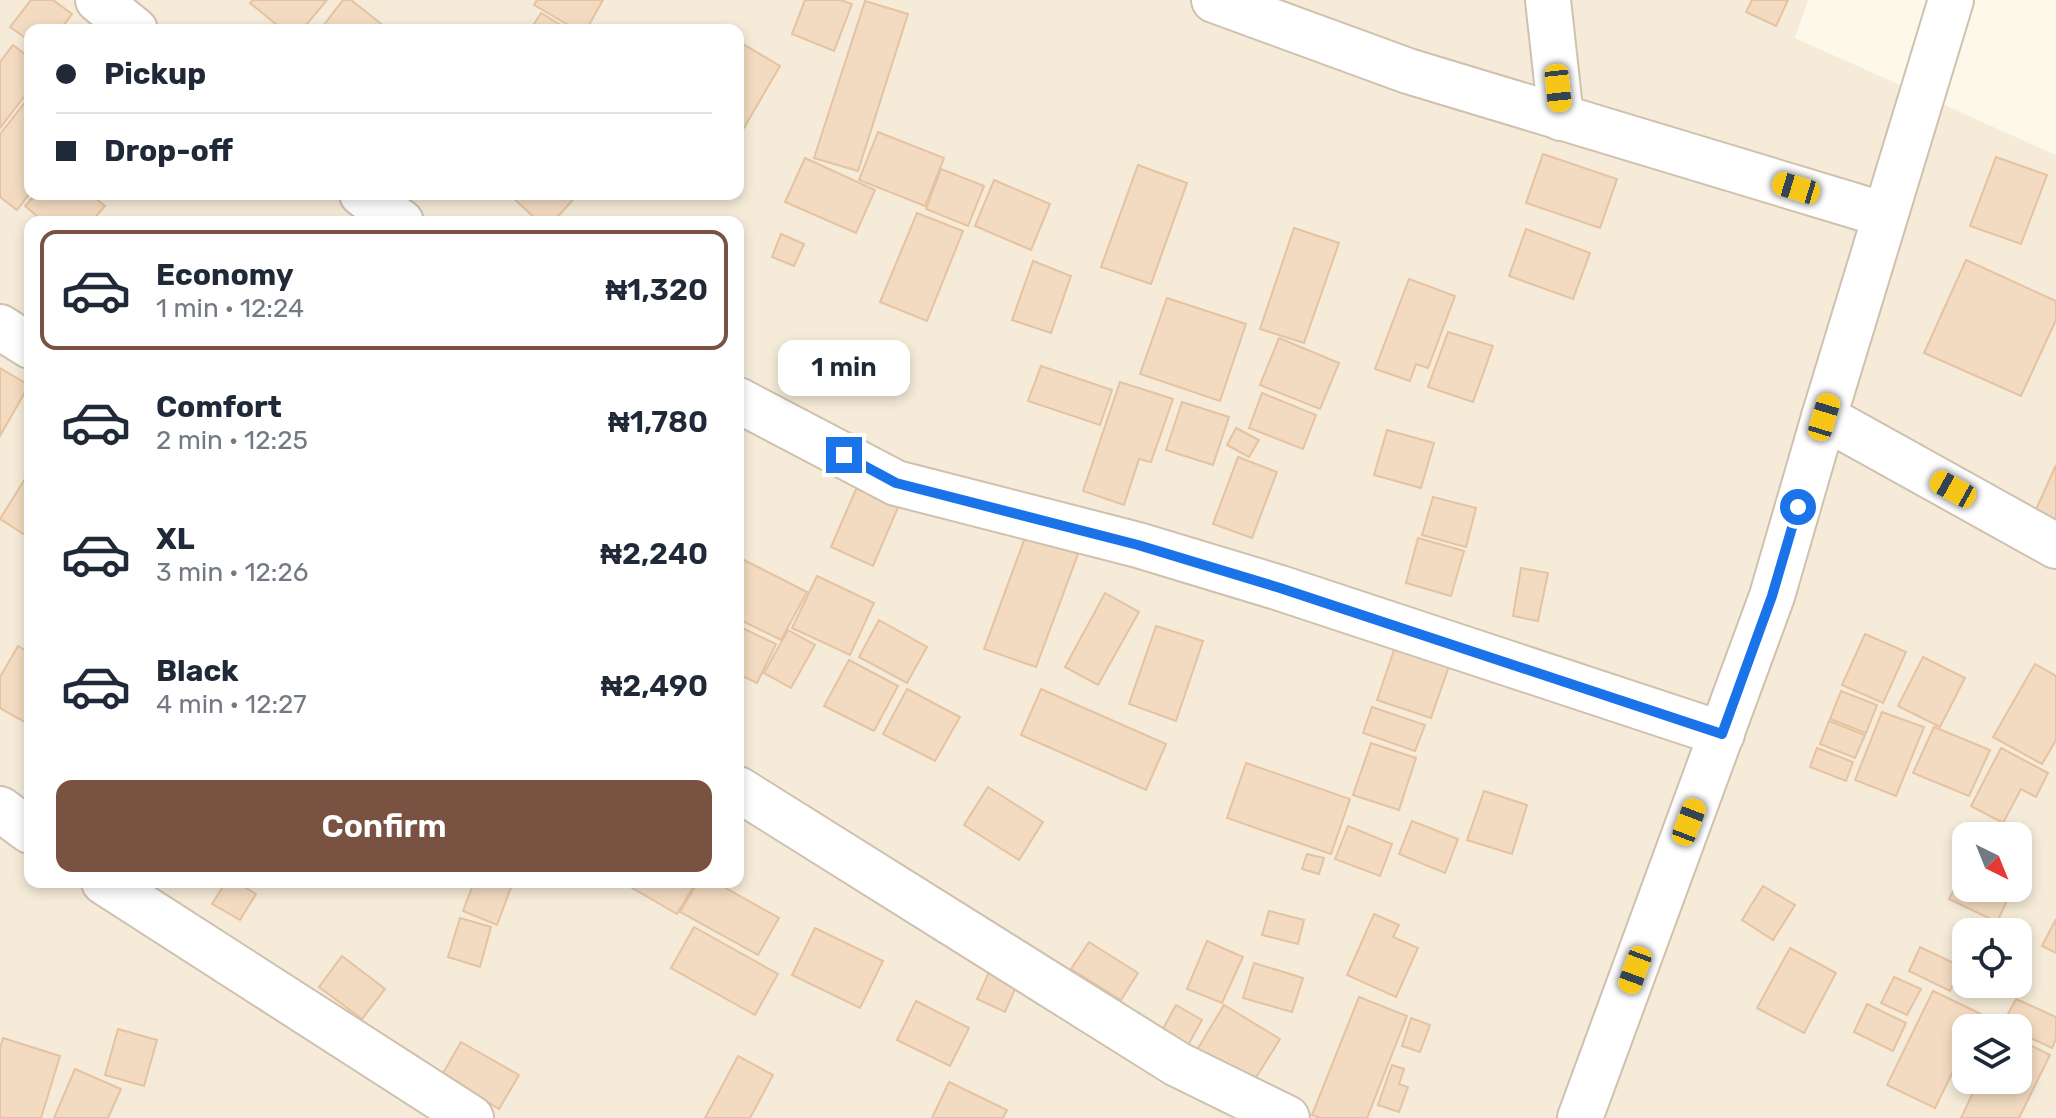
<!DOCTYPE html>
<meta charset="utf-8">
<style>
:root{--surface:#fff;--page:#f6f6f7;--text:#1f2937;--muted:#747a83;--line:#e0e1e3;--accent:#795242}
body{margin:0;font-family:Rubik,sans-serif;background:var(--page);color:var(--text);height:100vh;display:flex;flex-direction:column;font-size:30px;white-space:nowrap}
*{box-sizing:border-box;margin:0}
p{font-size:26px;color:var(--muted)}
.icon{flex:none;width:44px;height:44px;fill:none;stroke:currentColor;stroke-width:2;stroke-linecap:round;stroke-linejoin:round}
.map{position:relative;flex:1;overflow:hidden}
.panel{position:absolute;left:24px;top:216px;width:720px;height:672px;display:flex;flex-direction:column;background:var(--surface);border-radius:16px;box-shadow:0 4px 12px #0003}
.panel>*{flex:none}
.hud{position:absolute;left:24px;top:24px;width:720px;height:176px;border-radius:16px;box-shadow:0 4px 12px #0003;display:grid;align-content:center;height:176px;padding:0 32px;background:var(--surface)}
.needle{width:52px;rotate:137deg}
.controls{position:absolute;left:1952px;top:822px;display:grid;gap:16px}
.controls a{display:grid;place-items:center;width:80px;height:80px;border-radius:16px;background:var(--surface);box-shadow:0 4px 12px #0003;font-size:40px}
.end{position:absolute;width:36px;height:36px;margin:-18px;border:10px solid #1a73e8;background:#fff;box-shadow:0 0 0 4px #fff}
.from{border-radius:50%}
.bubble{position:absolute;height:56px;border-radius:16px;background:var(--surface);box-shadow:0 4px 12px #0003;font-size:26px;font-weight:600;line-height:56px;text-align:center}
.car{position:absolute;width:24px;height:48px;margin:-24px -12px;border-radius:10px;box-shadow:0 0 6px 2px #0007;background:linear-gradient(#f5c518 24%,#345 0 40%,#f5c518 0 76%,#345 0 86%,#f5c518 0)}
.hud b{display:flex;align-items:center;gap:28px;height:76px;font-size:30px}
.hud b+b{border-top:2px solid var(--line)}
.hud i{width:20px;height:20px;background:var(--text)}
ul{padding:14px 0 0;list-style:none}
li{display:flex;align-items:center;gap:24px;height:120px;margin:0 16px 12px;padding:0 16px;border:4px solid transparent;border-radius:16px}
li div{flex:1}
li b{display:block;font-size:30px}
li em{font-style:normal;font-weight:600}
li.current{border-color:var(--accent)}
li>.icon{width:72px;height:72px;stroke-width:1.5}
.primary-button{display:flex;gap:16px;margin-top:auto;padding:16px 32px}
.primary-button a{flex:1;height:92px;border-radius:16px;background:var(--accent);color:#fff;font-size:32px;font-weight:600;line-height:92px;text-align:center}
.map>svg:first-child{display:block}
.residential{fill:#f5ebd8;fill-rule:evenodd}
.building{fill:#f2dbc1;stroke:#e5c3a1;stroke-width:2}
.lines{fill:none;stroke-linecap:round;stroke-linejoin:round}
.minor-casing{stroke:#cfc1ae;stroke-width:48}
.minor{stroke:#fff;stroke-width:44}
.route{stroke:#1a73e8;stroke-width:10}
</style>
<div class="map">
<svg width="2056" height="1118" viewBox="0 0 2056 1118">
<rect width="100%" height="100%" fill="#fdf8e9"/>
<path class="residential" d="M0 0H1808L1795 38 2056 155V1118H0ZM30 30H738V194H30ZM30 222H738V882H30ZM1966 836H2018V888H1966ZM1966 932H2018V984H1966ZM1966 1028H2018V1080H1966Z"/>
<g class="building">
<path d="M31 0H53L72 14 60 30H30V41L10 27Z"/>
<path d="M253 0H327L302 30H283L250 3Z"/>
<path d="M343 0H351L389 30H320Z"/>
<path d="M537 0H603L586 30H577L534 5Z"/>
<path d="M805 0H841L852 4 834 51 792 34Z"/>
<path d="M1752 0H1788L1776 26 1746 12Z"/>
<path d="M865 1 908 14 858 171 814 158Z"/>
<path d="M541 13 569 30H530Z"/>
<path d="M738 41 780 66 738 138Z"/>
<path d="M13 45 30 58V89L0 128V62Z"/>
<path d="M30 96V193L17 210 0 197V134Z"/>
<path d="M878 132 944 158 925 206 859 180Z"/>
<path d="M1543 154 1617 179 1600 228 1526 203Z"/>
<path d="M1996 157 2047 175 2021 244 1970 226Z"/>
<path d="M805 158 875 190 856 233 785 202Z"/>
<path d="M1138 165 1187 183 1151 284 1101 267Z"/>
<path d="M941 169 984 186 968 226 926 209Z"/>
<path d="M994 180 1050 204 1031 250 975 226Z"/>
<path d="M36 194H91L105 206 91 222H44L25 206Z"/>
<path d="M509 194H578L553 222H539Z"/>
<path d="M917 213 963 231 927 321 880 302Z"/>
<path d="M1294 228 1339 243 1304 343 1260 329Z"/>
<path d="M1526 229 1590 253 1573 299 1509 276Z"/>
<path d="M781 234 804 244 794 266 772 257Z"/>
<path d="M1966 260 2056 301V320L2021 396 1924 353Z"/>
<path d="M1033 261 1071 276 1051 333 1012 320Z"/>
<path d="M1409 279 1455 296 1428 368 1416 364 1410 381 1375 369Z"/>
<path d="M1167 298 1246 324 1220 401 1140 374Z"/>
<path d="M1448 332 1493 346 1473 402 1428 387Z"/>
<path d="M1279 338 1339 363 1320 409 1260 385Z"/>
<path d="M1041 366 1112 390 1100 425 1028 401Z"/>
<path d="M0 368 29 385 0 436Z"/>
<path d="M1120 382 1173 399 1151 462 1139 459 1124 505 1083 491Z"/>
<path d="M1262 393 1316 415 1303 449 1249 428Z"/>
<path d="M1182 402 1229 417 1213 465 1166 450Z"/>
<path d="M1236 428 1259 440 1249 457 1227 445Z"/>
<path d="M1387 430 1434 443 1421 488 1374 475Z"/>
<path d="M1238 457 1277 472 1252 538 1213 524Z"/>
<path d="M2056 465V523L2034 514Z"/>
<path d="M28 474 30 475V538L0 519Z"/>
<path d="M860 480 902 498 873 566 831 547Z"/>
<path d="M1433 497 1476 508 1466 547 1422 535Z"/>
<path d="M1026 535 1078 554 1036 667 984 649Z"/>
<path d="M1418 538 1464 551 1451 596 1406 583Z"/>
<path d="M738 557 807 592 781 640 738 619Z"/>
<path d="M1521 568 1548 573 1538 621 1513 616Z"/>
<path d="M817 576 874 603 850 655 792 628Z"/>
<path d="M1105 593 1139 612 1098 685 1065 667Z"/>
<path d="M879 620 927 647 907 683 859 657Z"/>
<path d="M738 626 776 644 757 683 738 674Z"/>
<path d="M1156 626 1203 641 1176 721 1129 704Z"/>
<path d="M788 630 815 645 791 688 764 673Z"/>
<path d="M1865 634 1906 652 1883 703 1842 685Z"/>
<path d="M18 646 30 653V725L0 708V677Z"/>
<path d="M1395 647 1449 666 1431 718 1377 700Z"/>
<path d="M1923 657 1965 678 1940 727 1898 706Z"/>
<path d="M849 660 898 686 874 731 824 706Z"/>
<path d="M2035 664 2056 676V740L2042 764 1993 737Z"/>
<path d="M907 689 960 717 935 761 883 734Z"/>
<path d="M1041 689 1166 744 1146 790 1021 735Z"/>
<path d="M1841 691 1877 705 1866 733 1830 719Z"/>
<path d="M1372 707 1425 725 1415 751 1363 733Z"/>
<path d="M1882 712 1924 727 1896 796 1855 780Z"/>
<path d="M1829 721 1865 735 1855 758 1820 744Z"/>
<path d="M1934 727 1990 750 1969 796 1913 773Z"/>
<path d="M1371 743 1416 758 1399 810 1353 795Z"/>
<path d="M1817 748 1853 762 1846 781 1810 767Z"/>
<path d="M2001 748 2048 773 2036 797 2021 789 2003 823 1971 806Z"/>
<path d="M1246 763 1350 799 1331 854 1227 818Z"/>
<path d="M988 787 1043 822 1019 860 964 825Z"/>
<path d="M1484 791 1527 805 1512 854 1467 840Z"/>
<path d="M1412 821 1458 839 1445 873 1399 854Z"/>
<path d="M1348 826 1392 844 1380 876 1335 859Z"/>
<path d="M1307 854 1324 858 1319 874 1302 869Z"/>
<path d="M1966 866V888H2013L1997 922 1949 899Z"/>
<path d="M226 882H236L256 894 240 920 212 904Z"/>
<path d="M474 882H513L497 925 463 911Z"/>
<path d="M622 882H696L677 914Z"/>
<path d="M698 882H715L779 918 758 955 680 912Z"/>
<path d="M1763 886 1795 905 1773 940 1742 920Z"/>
<path d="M1269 911 1304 920 1298 944 1262 935Z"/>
<path d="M1374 914 1399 925 1393 937 1418 948 1396 997 1347 975Z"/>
<path d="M460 918 491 927 480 967 448 957Z"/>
<path d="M2056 919V953L2042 946Z"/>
<path d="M694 927 778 974 755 1015 671 968Z"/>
<path d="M815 928 883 961 860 1008 792 975Z"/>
<path d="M1207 941 1243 957 1222 1003 1187 989Z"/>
<path d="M1089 942 1138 973 1121 1000 1071 969Z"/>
<path d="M1920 947 1962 967 1950 991 1909 971Z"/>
<path d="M1790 948 1836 973 1804 1033 1757 1008Z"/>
<path d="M342 956 385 989 362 1019 319 987Z"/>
<path d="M1254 963 1303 978 1292 1012 1243 998Z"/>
<path d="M990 970 1018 982 1005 1012 977 999Z"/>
<path d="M1894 977 1921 989 1907 1015 1881 1003Z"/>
<path d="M1933 991 1981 1014 1974 1028H1966V1045L1935 1108 1887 1085Z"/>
<path d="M1359 997 1407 1016 1367 1118H1320L1312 1115Z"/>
<path d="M2016 999 2056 1017V1039L2052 1048 2018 1032V1028H2009L2002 1025Z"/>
<path d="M916 1001 969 1028 950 1066 897 1040Z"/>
<path d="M1867 1004 1906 1023 1893 1051 1854 1032Z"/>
<path d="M1176 1005 1202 1020 1186 1049 1160 1034Z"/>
<path d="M1224 1005 1280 1039 1252 1084 1197 1050Z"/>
<path d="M1411 1018 1430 1025 1420 1052 1402 1046Z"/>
<path d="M118 1029 157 1040 144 1086 105 1075Z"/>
<path d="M3 1038 60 1056 41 1118H0V1048Z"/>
<path d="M2018 1039 2050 1055 2019 1118H1961L1979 1080H2018Z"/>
<path d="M461 1042 519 1075 499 1109 442 1075Z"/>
<path d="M738 1056 773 1075 750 1118H705Z"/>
<path d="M1392 1065 1404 1069 1399 1084 1408 1087 1399 1112 1378 1105Z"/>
<path d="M75 1069 121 1089 108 1118H54Z"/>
<path d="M949 1082 1007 1110 1003 1118H932Z"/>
</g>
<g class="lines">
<defs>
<g id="minor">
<path d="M98 0 135 30"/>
<path d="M1214 0 1408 71 1885 215"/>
<path d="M1548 0 1561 118"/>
<path d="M362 194 401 222"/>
<path d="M0 327 30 346"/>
<path d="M738 400 896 483 1138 545 1280 588 1722 734"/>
<path d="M1824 417 2056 546"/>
<path d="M738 789 1177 1064 1287 1118"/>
<path d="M0 809 30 831"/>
<path d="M104 882 471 1118"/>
<path d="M1580 1118 1772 596 1824 417 1951 0"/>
</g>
</defs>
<use href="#minor" class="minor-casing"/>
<use href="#minor" class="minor"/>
</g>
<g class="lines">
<path class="route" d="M844 455 896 483 1138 545 1280 588 1722 734 1772 596 1798 507"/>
</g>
</svg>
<div class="controls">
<a><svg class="needle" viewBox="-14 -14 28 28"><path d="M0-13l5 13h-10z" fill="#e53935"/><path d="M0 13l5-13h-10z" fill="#747a83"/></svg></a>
<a><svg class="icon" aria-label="locate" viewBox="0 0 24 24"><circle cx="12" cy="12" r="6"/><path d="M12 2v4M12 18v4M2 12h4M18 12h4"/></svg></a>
<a><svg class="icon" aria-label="layers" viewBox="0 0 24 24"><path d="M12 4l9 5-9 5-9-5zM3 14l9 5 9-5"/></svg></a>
</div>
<i class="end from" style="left:1798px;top:507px"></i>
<i class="end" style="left:844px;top:455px"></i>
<div class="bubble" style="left:778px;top:340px;width:132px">1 min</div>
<i class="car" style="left:1558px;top:88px;rotate:174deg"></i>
<i class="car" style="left:1796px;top:188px;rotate:287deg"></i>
<i class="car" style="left:1824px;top:417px;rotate:17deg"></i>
<i class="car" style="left:1953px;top:489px;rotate:299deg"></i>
<i class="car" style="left:1689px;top:822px;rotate:21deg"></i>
<i class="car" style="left:1635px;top:970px;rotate:200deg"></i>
<div class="hud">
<b><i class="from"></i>Pickup</b>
<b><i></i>Drop-off</b>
</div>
<section class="panel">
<ul>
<li class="current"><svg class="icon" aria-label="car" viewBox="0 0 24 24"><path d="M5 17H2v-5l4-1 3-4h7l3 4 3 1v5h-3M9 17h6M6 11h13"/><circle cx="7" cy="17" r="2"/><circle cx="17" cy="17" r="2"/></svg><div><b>Economy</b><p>1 min · 12:24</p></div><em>₦1,320</em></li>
<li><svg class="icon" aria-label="car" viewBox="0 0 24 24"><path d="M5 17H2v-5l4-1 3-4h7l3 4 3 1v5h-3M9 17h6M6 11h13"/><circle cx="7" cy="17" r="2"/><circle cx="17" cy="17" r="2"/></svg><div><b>Comfort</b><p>2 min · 12:25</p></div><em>₦1,780</em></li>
<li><svg class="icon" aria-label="car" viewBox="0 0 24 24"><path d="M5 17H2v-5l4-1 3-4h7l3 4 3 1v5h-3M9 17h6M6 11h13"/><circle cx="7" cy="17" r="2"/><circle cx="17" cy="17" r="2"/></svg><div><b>XL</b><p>3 min · 12:26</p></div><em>₦2,240</em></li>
<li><svg class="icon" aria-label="car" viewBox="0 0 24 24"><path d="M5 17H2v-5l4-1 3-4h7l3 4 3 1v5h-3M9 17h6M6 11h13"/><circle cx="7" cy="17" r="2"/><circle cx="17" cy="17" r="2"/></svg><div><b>Black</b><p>4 min · 12:27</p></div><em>₦2,490</em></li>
</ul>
<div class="primary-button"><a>Confirm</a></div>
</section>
</div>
